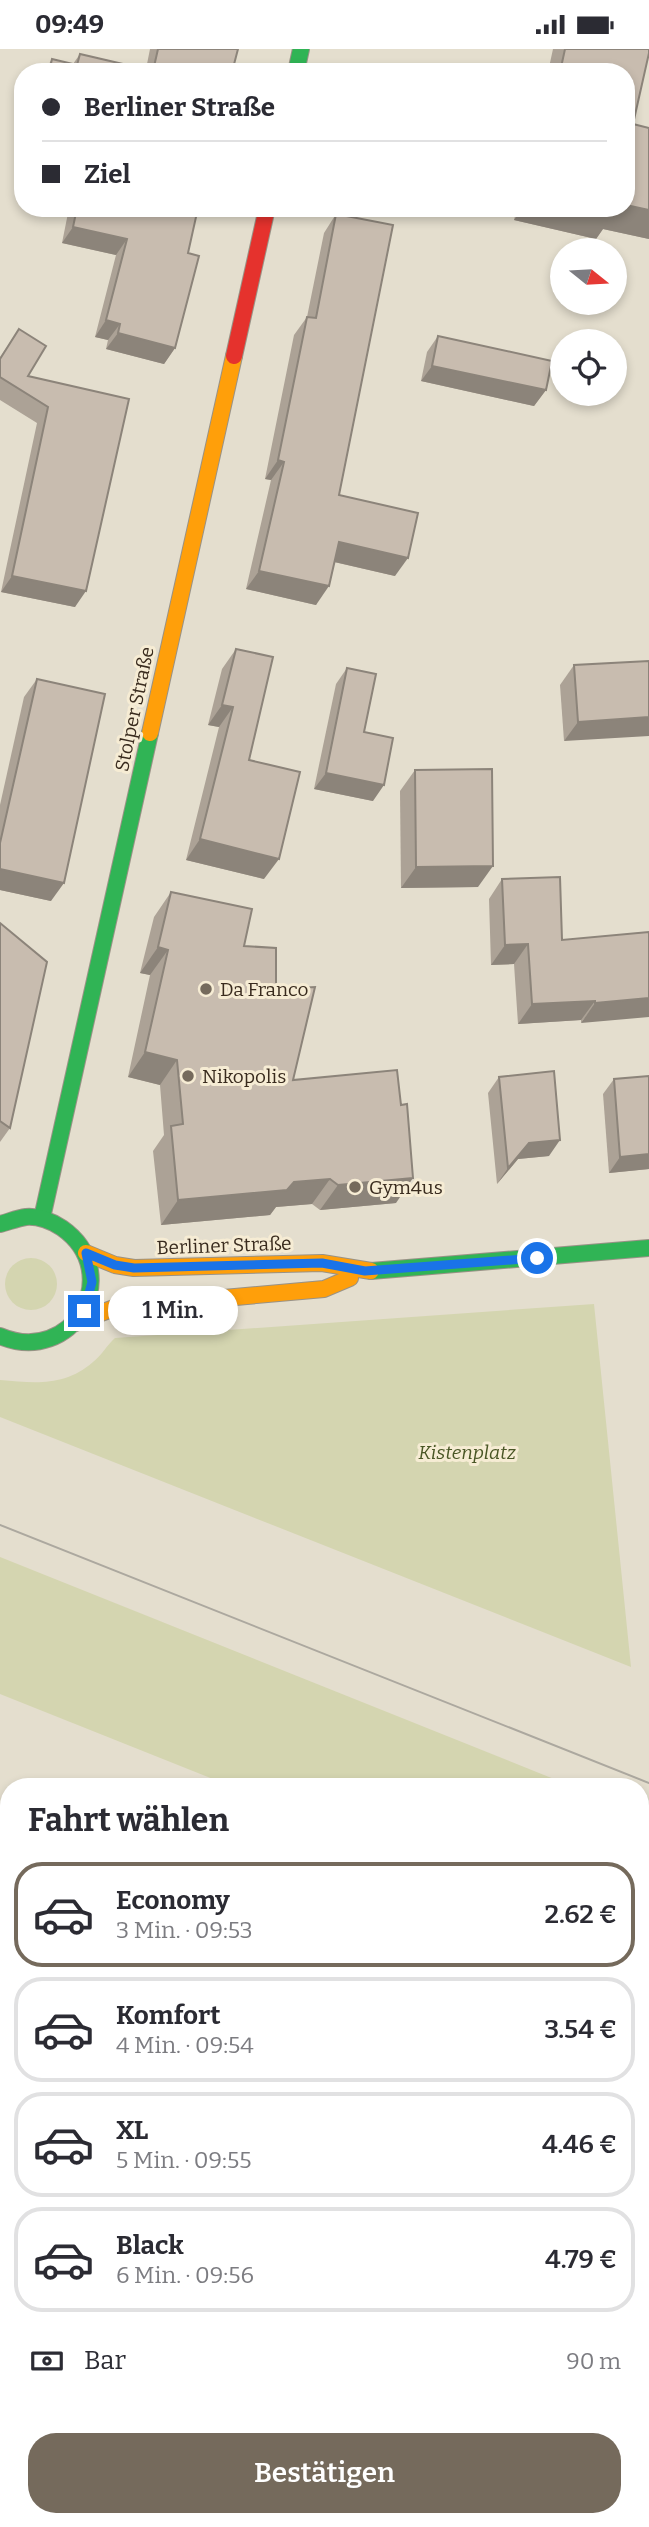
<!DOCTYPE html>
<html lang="de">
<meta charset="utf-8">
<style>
:root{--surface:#fff;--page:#f7f7f7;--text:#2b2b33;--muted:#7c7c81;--line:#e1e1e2;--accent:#756a5c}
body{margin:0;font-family:Bitter,serif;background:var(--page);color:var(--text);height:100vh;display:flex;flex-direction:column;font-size:26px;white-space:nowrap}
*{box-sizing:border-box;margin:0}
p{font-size:23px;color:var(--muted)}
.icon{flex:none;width:38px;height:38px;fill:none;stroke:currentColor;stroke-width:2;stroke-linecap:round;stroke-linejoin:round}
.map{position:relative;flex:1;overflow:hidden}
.side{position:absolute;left:0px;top:1729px;width:649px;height:749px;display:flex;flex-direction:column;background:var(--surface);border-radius:28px 28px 0 0;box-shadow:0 4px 10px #0003}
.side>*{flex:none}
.banner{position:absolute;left:14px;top:14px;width:621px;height:154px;border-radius:28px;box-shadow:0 4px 10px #0003;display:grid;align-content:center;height:154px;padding:0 28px;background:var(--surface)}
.needle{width:46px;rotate:108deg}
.buttons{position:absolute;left:550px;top:189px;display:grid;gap:14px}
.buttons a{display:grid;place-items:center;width:77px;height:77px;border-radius:50%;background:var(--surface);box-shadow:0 4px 10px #0003;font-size:35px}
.end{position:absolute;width:32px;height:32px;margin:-16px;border:9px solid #1a73e8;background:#fff;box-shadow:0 0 0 4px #fff}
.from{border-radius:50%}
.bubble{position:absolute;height:49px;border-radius:24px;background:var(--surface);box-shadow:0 4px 10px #0003;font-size:23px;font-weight:600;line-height:49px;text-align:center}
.banner b{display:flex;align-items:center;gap:24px;height:66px;font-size:26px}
.banner b+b{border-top:2px solid var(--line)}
.banner i{width:18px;height:18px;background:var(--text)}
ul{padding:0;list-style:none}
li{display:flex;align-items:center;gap:21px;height:105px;margin:0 14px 10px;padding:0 14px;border:4px solid var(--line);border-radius:28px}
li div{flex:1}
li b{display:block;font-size:26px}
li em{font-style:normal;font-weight:600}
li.current{border-color:var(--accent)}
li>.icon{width:63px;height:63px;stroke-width:1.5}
h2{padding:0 28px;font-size:32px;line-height:84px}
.pay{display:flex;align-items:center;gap:18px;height:77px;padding:0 28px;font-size:26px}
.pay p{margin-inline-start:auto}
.action{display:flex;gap:14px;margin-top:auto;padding:14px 28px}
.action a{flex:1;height:80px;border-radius:28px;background:var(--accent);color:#fff;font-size:28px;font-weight:600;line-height:80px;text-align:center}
.status{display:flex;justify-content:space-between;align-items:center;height:49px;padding:0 35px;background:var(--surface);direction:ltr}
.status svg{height:19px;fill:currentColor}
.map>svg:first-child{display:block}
.green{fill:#d4d5b0}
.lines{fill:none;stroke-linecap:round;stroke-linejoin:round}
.street-casing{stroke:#aaa396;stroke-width:32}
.fast-casing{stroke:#999286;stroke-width:18}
.slow-casing{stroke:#999286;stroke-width:18}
.jam-casing{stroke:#999286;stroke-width:18}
.street{stroke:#ece8df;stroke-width:30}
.fast{stroke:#30b455;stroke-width:16}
.slow{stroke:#ff9f0a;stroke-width:16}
.jam{stroke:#e5322d;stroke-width:16}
.tram{stroke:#aca89f;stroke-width:2}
.rail{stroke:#aca89f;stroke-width:5;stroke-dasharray:12 12;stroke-linecap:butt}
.wall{fill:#aca296}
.shaded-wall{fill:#8c847a}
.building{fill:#c8bcaf;stroke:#8c847a;stroke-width:2}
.route{stroke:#1a73e8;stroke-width:9}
.poi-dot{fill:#756a5c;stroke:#f6ecd4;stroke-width:2.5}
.labels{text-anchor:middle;stroke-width:6;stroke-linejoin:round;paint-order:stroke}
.street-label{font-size:19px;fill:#392b1e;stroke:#f6ecd4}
.poi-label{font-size:19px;fill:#392b1e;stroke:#f6ecd4;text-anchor:start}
.park-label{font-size:19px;font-style:italic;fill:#495625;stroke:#f6ecd4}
</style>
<div class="status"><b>09:49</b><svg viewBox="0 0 49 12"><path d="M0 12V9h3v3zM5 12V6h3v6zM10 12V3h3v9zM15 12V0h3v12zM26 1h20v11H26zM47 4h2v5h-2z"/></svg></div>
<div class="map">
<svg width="649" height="2478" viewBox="0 0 649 2478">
<rect width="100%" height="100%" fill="#e4dece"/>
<g class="green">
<circle cx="31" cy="1235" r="26"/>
<path d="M594 1255 631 1618 0 1368V1331C35 1334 64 1338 93 1313 102 1306 107 1296 115 1289Z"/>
<path d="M0 1508 574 1738H233L0 1645Z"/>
<path d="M640 1765 649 1768V1902L641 1899Z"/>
</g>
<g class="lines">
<defs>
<path id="street" d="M0 2038 9 2041"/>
<g id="fast">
<path d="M296 23 301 0"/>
<path d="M42 1169 150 684"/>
<path d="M0 1175C8 1173 18 1169 26 1168 38 1167 52 1172 62 1179 126 1224 73 1318 0 1287"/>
<path d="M371 1222 649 1199"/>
</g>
<g id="slow">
<path d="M150 684 234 307"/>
<path d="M86 1204 115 1216 134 1219 322 1214 371 1222"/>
<path d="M75 1274 114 1259 324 1240 350 1229"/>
</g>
<path id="jam" d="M234 307 267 159"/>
</defs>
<use href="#street" class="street-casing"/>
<use href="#fast" class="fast-casing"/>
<use href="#slow" class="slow-casing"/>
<use href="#jam" class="jam-casing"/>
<use href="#street" class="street"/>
<use href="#fast" class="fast"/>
<use href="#slow" class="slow"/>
<use href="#jam" class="jam"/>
<g class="tram">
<path d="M0 1476 649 1734"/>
<path d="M640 2287 649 2285"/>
<path d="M640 2314 649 2312"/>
<path d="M83 2478 102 2469"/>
<path d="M146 2478 167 2469"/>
</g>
<g class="rail">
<path d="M640 2346 649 2344"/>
<path d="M640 2372 649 2370"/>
<path d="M229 2478 251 2469"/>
<path d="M295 2478 317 2469"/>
</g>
</g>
<g class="wall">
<path d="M150 0H238L232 23H44L52 10 73 15 80 5 146 20Z"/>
<path d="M553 0H649V4L633 75 649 79V190L603 180 596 190 514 171 517 159H626V23H548Z"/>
<path d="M69 159H198L188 204 175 299 164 315 106 300 108 291 95 288 116 206 62 194Z"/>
<path d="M336 165 339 446 395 527 334 513 316 556 246 540 271 431 265 430 294 286 307 268 324 184Z"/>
<path d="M19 280 28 327 129 350 75 558 1 543 37 374 0 351V308Z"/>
<path d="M438 287 546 341 534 357 421 332 427 303Z"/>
<path d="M236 600 249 711 264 830 186 811 219 678 208 676 222 620Z"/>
<path d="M649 612 564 692 560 636 574 616Z"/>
<path d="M347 619 364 683 373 752 314 740 336 635Z"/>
<path d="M37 630 51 852 0 841V756L24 648Z"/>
<path d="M415 721 478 838 401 839 400 742Z"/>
<path d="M502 830 562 891 649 883 581 974V971L518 975 514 915 491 916 489 850Z"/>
<path d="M171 843 244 897 276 940 293 1031 396 1154 320 1161 312 1155 276 1158 270 1166 161 1176 153 1102 164 1086 160 1036 128 1028 150 926 140 924 154 868Z"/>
<path d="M0 874 10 1079 0 1093Z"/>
<path d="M649 1027V1120L609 1124 603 1045 614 1030Z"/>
<path d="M499 1028 549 1107 518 1110 497 1135 488 1044Z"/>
<path d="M649 1919V2030L640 2027V2002L642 1997Z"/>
<path d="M649 2140V2170L640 2167Z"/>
<path d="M501 2469H518L530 2478H495Z"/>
</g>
<g class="shaded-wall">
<path d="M626 156 649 161V190L603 180 596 190 514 171 523 159H626Z"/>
<path d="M73 178 127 190 116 206 62 194Z"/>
<path d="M106 271 120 275 108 291 95 288Z"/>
<path d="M118 284 175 299 164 315 106 300Z"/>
<path d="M432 317 546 341 534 357 421 332Z"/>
<path d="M278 411 284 413 271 431 265 430Z"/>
<path d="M339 493 408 509 395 527 326 511Z"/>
<path d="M259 522 329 537 316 556 246 540Z"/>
<path d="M12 527 86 542 75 558 1 543Z"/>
<path d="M222 656 233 658 219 678 208 676Z"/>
<path d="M649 668V687L564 692 578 673Z"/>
<path d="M326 724 384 736 373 752 314 740Z"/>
<path d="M200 790 279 810 264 830 186 811Z"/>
<path d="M493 817 478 838 401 839 416 818Z"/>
<path d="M0 820 64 834 51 852 0 841Z"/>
<path d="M528 895 514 915 491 916 505 896Z"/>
<path d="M158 898 168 901 150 926 140 924Z"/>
<path d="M649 949V968L581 974 595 954Z"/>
<path d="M595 952 581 971 518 975 532 955Z"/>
<path d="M145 1003 177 1011 160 1036 128 1028Z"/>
<path d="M560 1091 549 1107 518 1110 497 1135 508 1119 529 1094Z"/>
<path d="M649 1105V1120L609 1124 620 1108Z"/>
<path d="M413 1129 396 1154 320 1161 338 1136Z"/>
<path d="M330 1130 312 1155 276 1158 270 1166 161 1176 178 1151 294 1133Z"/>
<path d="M0 1938 9 1942V1968L0 1964Z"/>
<path d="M640 1977 649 1980V1988L642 1997H640Z"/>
<path d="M643 2008 649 2010V2030L640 2027V2012Z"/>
<path d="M649 2154V2170L640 2167Z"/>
<path d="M0 2181 9 2184V2190L1 2201 0 2200Z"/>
</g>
<g class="building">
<path d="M158 0H238L232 23H49L52 10 77 16 80 5 153 22Z"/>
<path d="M565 0H649V4L633 75 649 79V161L626 156V23H560Z"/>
<path d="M77 159H198L188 204 199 207 175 299 118 284 120 275 106 271 127 190 73 178Z"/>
<path d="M589 159H615L614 165Z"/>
<path d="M336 165 393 176 339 446 418 464 408 509 339 493 329 537 259 522 284 413 278 411 307 268 316 269Z"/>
<path d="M19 280 46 297 28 327 129 350 86 542 12 527 48 358 0 328V310Z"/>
<path d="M438 287 552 312 546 341 432 317Z"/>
<path d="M236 600 273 608 249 711 300 723 279 810 200 790 233 658 222 656Z"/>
<path d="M649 612V668L578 673 574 616Z"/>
<path d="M347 619 376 625 364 683 393 689 384 736 326 724Z"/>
<path d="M37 630 105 645 64 834 0 820V794Z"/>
<path d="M492 720 493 817 416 818 415 721Z"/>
<path d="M560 828 562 891 649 883V949L595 954V952L532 955 528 895 505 896 502 830Z"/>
<path d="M171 843 252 860 244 897 276 899V940L315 938 293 1031 397 1021 401 1056 407 1055 413 1129 338 1136 330 1130 294 1133 287 1141 178 1151 171 1077 183 1075 177 1011 145 1003 168 901 158 898Z"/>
<path d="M0 874 47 913 10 1079 0 1072Z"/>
<path d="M554 1022 560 1091 529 1094 508 1119 499 1028Z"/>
<path d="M649 1027V1105L620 1108 614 1030Z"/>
<path d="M0 1834 9 1837V1942L0 1938Z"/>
<path d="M640 1916 649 1919V1980L640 1977Z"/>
<path d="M649 1993V2010L643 2008Z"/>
<path d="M0 2124 9 2127V2184L0 2181Z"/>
<path d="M503 2469H518L531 2474 530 2478H500Z"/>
</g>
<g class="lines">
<path class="route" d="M84 1262 92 1233 86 1204 115 1216 134 1219 322 1214 365 1222 537 1209"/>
</g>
<g class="poi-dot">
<circle cx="206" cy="940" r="7"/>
<circle cx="188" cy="1027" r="7"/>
<circle cx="355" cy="1138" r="7"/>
</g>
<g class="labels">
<g class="street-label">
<text transform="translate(134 660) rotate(-78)" y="7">Stolper Straße</text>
<text transform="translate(224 1196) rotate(-2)" y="7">Berliner Straße</text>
</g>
<g class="poi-label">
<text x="220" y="947">Da Franco</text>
<text x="202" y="1034">Nikopolis</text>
<text x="369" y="1145">Gym4us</text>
</g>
<g class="park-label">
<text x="467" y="1410">Kistenplatz</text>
</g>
</g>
</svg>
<div class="buttons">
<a><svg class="needle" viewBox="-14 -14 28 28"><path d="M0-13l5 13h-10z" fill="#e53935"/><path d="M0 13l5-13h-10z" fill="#7c7c81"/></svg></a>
<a><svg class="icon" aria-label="locate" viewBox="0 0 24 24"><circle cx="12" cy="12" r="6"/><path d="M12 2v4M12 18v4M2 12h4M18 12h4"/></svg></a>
</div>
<i class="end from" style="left:537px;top:1209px"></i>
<i class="end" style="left:84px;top:1262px"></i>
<div class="bubble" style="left:108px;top:1237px;width:130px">1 Min.</div>
<div class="banner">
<b><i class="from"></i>Berliner Straße</b>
<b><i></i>Ziel</b>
</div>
<section class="side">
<h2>Fahrt wählen</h2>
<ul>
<li class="current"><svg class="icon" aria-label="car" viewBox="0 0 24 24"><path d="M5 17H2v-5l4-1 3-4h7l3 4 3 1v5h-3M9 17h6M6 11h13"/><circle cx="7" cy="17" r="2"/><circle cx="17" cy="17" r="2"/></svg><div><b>Economy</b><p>3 Min. · 09:53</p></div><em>2.62 €</em></li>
<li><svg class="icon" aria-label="car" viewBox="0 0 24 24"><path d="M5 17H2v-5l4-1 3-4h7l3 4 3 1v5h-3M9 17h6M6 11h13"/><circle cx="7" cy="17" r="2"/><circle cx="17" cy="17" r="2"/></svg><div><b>Komfort</b><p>4 Min. · 09:54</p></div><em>3.54 €</em></li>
<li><svg class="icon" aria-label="car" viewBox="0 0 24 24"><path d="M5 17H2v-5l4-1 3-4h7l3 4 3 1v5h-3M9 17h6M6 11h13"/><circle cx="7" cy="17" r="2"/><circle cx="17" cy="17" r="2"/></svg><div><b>XL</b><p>5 Min. · 09:55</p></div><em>4.46 €</em></li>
<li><svg class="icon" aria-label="car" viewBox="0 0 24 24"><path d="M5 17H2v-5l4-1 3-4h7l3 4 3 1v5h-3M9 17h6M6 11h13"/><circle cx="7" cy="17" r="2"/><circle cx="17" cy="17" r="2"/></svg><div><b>Black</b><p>6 Min. · 09:56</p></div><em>4.79 €</em></li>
</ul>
<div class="pay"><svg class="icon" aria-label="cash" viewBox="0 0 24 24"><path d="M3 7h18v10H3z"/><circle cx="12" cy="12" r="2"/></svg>Bar<p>90 m</p></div>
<div class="action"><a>Bestätigen</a></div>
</section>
</div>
